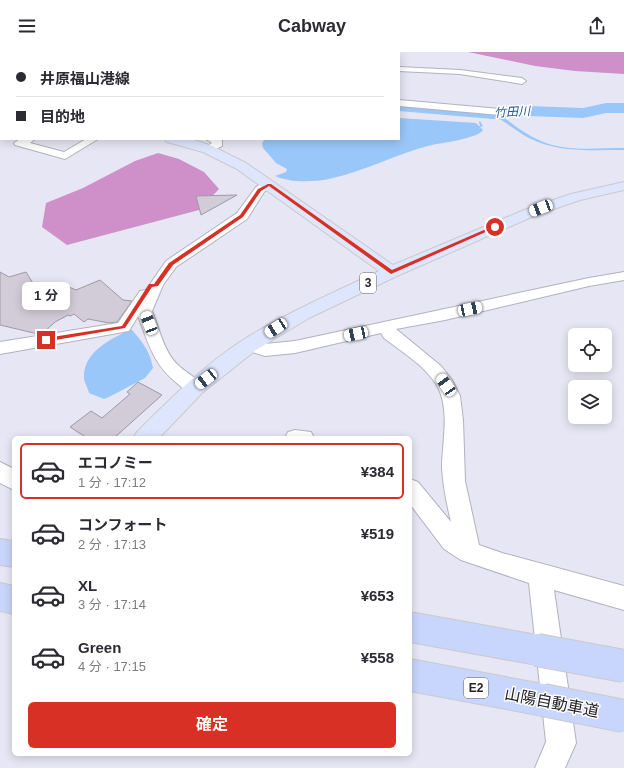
<!DOCTYPE html>
<html lang="ja">
<meta charset="utf-8">
<style>
:root{--surface:#fff;--page:#f7f7f7;--text:#2b2b33;--muted:#7c7c81;--line:#e1e1e2;--accent:#d93025}
body{margin:0;font-family:Helvetica,"Noto Sans JP",sans-serif;background:var(--page);color:var(--text);height:100vh;display:flex;flex-direction:column;font-size:15px;white-space:nowrap}
*{box-sizing:border-box;margin:0}
p{font-size:13px;color:var(--muted)}
.icon{flex:none;width:22px;height:22px;fill:none;stroke:currentColor;stroke-width:2;stroke-linecap:round;stroke-linejoin:round}
.map{position:relative;flex:1;overflow:hidden}
.drawer{position:absolute;left:12px;top:384px;width:400px;height:320px;display:flex;flex-direction:column;background:var(--surface);border-radius:6px;box-shadow:0 2px 10px #0003}
.drawer>*{flex:none}
.top-card{position:absolute;left:0px;top:0px;width:400px;height:88px;box-shadow:0 2px 10px #0003;display:grid;align-content:center;height:88px;padding:0 16px;background:var(--surface)}
.tools{position:absolute;left:568px;top:276px;display:grid;gap:8px}
.tools a{display:grid;place-items:center;width:44px;height:44px;border-radius:6px;background:var(--surface);box-shadow:0 2px 10px #0003;font-size:20px}
.end{position:absolute;width:18px;height:18px;margin:-9px;border:5px solid #d93025;background:#fff;box-shadow:0 0 0 2px #fff}
.from{border-radius:50%}
.bubble{position:absolute;height:28px;border-radius:6px;background:var(--surface);box-shadow:0 2px 10px #0003;font-size:13px;font-weight:700;line-height:28px;text-align:center}
.car{position:absolute;width:12px;height:24px;margin:-12px -6px;border-radius:5px;box-shadow:0 0 3px 1px #0007;background:linear-gradient(#fff 24%,#345 0 40%,#fff 0 76%,#345 0 86%,#fff 0)}
.top-card b{display:flex;align-items:center;gap:14px;height:38px;font-size:15px}
.top-card b+b{border-top:1px solid var(--line)}
.top-card i{width:10px;height:10px;background:var(--text)}
ul{padding:7px 0 0;list-style:none}
li{display:flex;align-items:center;gap:12px;height:56px;margin:0 8px 6px;padding:0 8px;border:2px solid transparent;border-radius:6px}
li div{flex:1}
li b{display:block;font-size:15px}
li em{font-style:normal;font-weight:700}
li.selected{border-color:var(--accent)}
li>.icon{width:36px;height:36px;stroke-width:1.5}
.primary-button{display:flex;gap:8px;margin-top:auto;padding:8px 16px}
.primary-button a{flex:1;height:46px;border-radius:6px;background:var(--accent);color:#fff;font-size:16px;font-weight:700;line-height:46px;text-align:center}
header{display:flex;justify-content:space-between;align-items:center;height:52px;padding:0 16px;background:var(--surface);font-size:18px;font-weight:700}
.map>svg:first-child{display:block}
.forest{fill:#cf90ca}
.water{fill:#9ac7f9}
.lines{fill:none;stroke-linecap:round;stroke-linejoin:round}
.stream{fill:#9ac7f9;fill-rule:evenodd}
.river{fill:#9ac7f9;fill-rule:evenodd}
.building{fill:#d2ccd8;stroke:#a099a5}
.minor-casing{stroke:#b2b1be;stroke-width:2}
.major-casing{stroke:#cacacb;stroke-width:2}
.highway-casing{stroke:#cacacb;stroke-width:2}
.minor{fill:#fff;fill-rule:evenodd}
.major{fill:#dee6fd;fill-rule:evenodd}
.highway{fill:#c8d5fc;fill-rule:evenodd}
.highway-bridge-casing{stroke:#cacacb;stroke-width:34;stroke-linecap:butt}
.highway-bridge{stroke:#c8d5fc;stroke-width:32}
.route{fill:#d93025}
.labels{text-anchor:middle;stroke-width:3;stroke-linejoin:round;paint-order:stroke}
.far-water-label{font-size:12px;font-style:italic;fill:#205992;stroke:#fff}
.shield{fill:#fff;stroke:#666568;stroke-width:1}
.shield-label{font-size:12px;font-weight:bold;fill:#242328}
.near-street-label{font-size:16px;fill:#242328;stroke:#fff}
</style>
<header><svg class="icon" aria-label="menu" viewBox="0 0 24 24"><path d="M4 6h16M4 12h16M4 18h16"/></svg>Cabway<svg class="icon" aria-label="share" viewBox="0 0 24 24"><path d="M12 15V3M7 8l5-5 5 5M5 13v7h14v-7"/></svg></header>
<div class="map">
<svg width="624" height="716" viewBox="0 0 624 716">
<rect width="100%" height="100%" fill="#e7e6f4"/>
<g class="forest">
<path d="M468 0H624V22L575 19 535 14Z"/>
<path d="M158 101 179 107 204 120 219 137 199 158 67 193 42 175 46 151 83 136 135 109Z"/>
</g>
<g class="water">
<path d="M399 66 476 71 483 78C479 86 442 91 432 93 397 101 364 120 329 127 313 130 290 131 275 124L286 120 287 117 276 111 263 96 262 91 265 87H399Z"/>
<path d="M131 277C142 289 150 299 153 316L145 326 109 345 104 347 89 341C88 336 84 330 84 326 83 299 112 287 131 277Z"/>
</g>
<g class="lines">
<g class="stream">
<path d="M492 61C503 63 513 73 521 78 527 82 534 86 541 89 566 100 597 96 624 96V98C592 98 558 101 529 86 516 79 505 69 492 63Z"/>
<path d="M480 69 483 74 475 77V75L480 74 479 70Z"/>
</g>
<g class="river">
<path d="M96 0H114L115 1H97Z"/>
<path d="M399 49 493 57 528 54 583 56 606 51H624V61H606L583 66 528 64 493 67 399 59Z"/>
</g>
</g>
<g class="building">
<path d="M237 143 201 163 196 144Z"/>
<path d="M0 220 9 225 26 220 42 246 64 233 76 238 100 228 123 248 132 249 117 270 109 271 88 267 84 270 74 262 70 264 68 263 55 270 42 282H38L0 273Z"/>
<path d="M138 330 162 343 114 386H87L70 375 91 359 102 366 130 342 127 340Z"/>
</g>
<g class="lines">
<defs>
<g id="minor">
<path d="M0 0H8L1 1 0 3Z"/>
<path d="M22 0H33L34 1H23Z"/>
<path d="M77 0H89L90 1H78Z"/>
<path d="M119 0H135L136 1H120Z"/>
<path d="M223 0H235L236 1H224Z"/>
<path d="M273 0H285L286 1H274Z"/>
<path d="M298 0H307L297 1Z"/>
<path d="M352 0H361L362 1H353Z"/>
<path d="M399 15 460 18 522 26 526 29 522 32 460 22 399 19Z"/>
<rect x="0" y="26" width="1" height="6"/>
<path d="M399 48 500 57 505 60 500 63 399 54Z"/>
<path d="M20 87H35L30 91 64 100 86 87H98L65 107 15 93 14 91Z"/>
<path d="M206 87 222 88V94L212 99H204L203 97 212 91Z"/>
<path d="M269 128 275 132 264 140 247 167 176 215 163 233 152 259C159 276 164 300 178 313 186 321 198 326 204 336L201 341C192 344 187 339 179 333 153 312 150 295 138 264L129 279 0 302V290L118 271 140 239 146 238 166 209 237 161 256 135Z"/>
<path d="M624 220V228L589 234 445 268 396 277 441 314 452 328 460 344 463 368 465 429 479 493 502 501 624 534V558L554 538 576 691 565 716H535L546 690 529 531 461 508 444 497 410 452V427L418 430 451 470C447 453 443 434 442 416 442 390 451 356 436 332 424 313 402 300 384 286L381 281 295 301 265 304 243 297 241 293 243 289 249 287 265 292 295 289 589 226Z"/>
<path d="M295 378 311 380 314 386H285L288 380Z"/>
<path d="M0 410 14 417V438L0 431Z"/>
</g>
<g id="major">
<rect x="0" y="56" width="1" height="7"/>
<path d="M165 87 194 88 212 94 246 111 393 213 524 158 571 142 624 130V138L580 148 534 164 397 224 309 266 256 298 202 341 159 386H133L137 380C170 347 204 313 243 288 286 261 333 241 379 219L237 117 203 100 167 90Z"/>
</g>
<g id="highway">
<path d="M0 487 14 489V515L0 513Z"/>
<path d="M0 531 14 534V562L0 559Z"/>
<path d="M410 560 537 583 548 587 552 598 548 609 537 613 410 590Z"/>
<path d="M410 607 543 632 555 636 559 648 555 660 543 664 410 639Z"/>
</g>
</defs>
<use href="#minor" class="minor-casing"/>
<use href="#major" class="major-casing"/>
<use href="#highway" class="highway-casing"/>
<use href="#minor" class="minor"/>
<use href="#major" class="major"/>
<use href="#highway" class="highway"/>
<defs>
<g id="highway-bridge">
<path d="M537 598 624 614"/>
<path d="M543 648 624 664"/>
</g>
</defs>
<use href="#highway-bridge" class="highway-bridge-casing"/>
<use href="#highway-bridge" class="highway-bridge"/>
</g>
<path class="route" d="M268 132H271L392 218 493 174 497 175 391 222 269 134 261 139 243 165 173 213 158 234 152 235 125 276 44 290 43 288 46 286 122 274 149 232H154L169 211 240 163 258 137Z"/>
<g class="labels">
<g class="far-water-label">
<text transform="translate(512 60) rotate(-3)" y="4">竹田川</text>
</g>
<g class="shield">
<rect x="360" y="221" width="16" height="20" rx="3"/>
<rect x="464" y="626" width="24" height="20" rx="3"/>
</g>
<g class="shield-label">
<text x="368" y="235">3</text>
<text x="476" y="640">E2</text>
</g>
<g class="near-street-label">
<text transform="translate(552 650) rotate(11)" y="6">山陽自動車道</text>
</g>
</g>
</svg>
<div class="tools">
<a><svg class="icon" aria-label="locate" viewBox="0 0 24 24"><circle cx="12" cy="12" r="6"/><path d="M12 2v4M12 18v4M2 12h4M18 12h4"/></svg></a>
<a><svg class="icon" aria-label="layers" viewBox="0 0 24 24"><path d="M12 4l9 5-9 5-9-5zM3 14l9 5 9-5"/></svg></a>
</div>
<i class="end from" style="left:495px;top:175px"></i>
<i class="end" style="left:46px;top:288px"></i>
<div class="bubble" style="left:22px;top:230px;width:48px">1 分</div>
<i class="car" style="left:541px;top:156px;rotate:249deg"></i>
<i class="car" style="left:470px;top:257px;rotate:78deg"></i>
<i class="car" style="left:149px;top:271px;rotate:339deg"></i>
<i class="car" style="left:276px;top:276px;rotate:237deg"></i>
<i class="car" style="left:356px;top:282px;rotate:258deg"></i>
<i class="car" style="left:206px;top:327px;rotate:232deg"></i>
<i class="car" style="left:446px;top:333px;rotate:325deg"></i>
<div class="top-card">
<b><i class="from"></i>井原福山港線</b>
<b><i></i>目的地</b>
</div>
<section class="drawer">
<ul>
<li class="selected"><svg class="icon" aria-label="car" viewBox="0 0 24 24"><path d="M5 17H2v-5l4-1 3-4h7l3 4 3 1v5h-3M9 17h6M6 11h13"/><circle cx="7" cy="17" r="2"/><circle cx="17" cy="17" r="2"/></svg><div><b>エコノミー</b><p>1 分 · 17:12</p></div><em>¥384</em></li>
<li><svg class="icon" aria-label="car" viewBox="0 0 24 24"><path d="M5 17H2v-5l4-1 3-4h7l3 4 3 1v5h-3M9 17h6M6 11h13"/><circle cx="7" cy="17" r="2"/><circle cx="17" cy="17" r="2"/></svg><div><b>コンフォート</b><p>2 分 · 17:13</p></div><em>¥519</em></li>
<li><svg class="icon" aria-label="car" viewBox="0 0 24 24"><path d="M5 17H2v-5l4-1 3-4h7l3 4 3 1v5h-3M9 17h6M6 11h13"/><circle cx="7" cy="17" r="2"/><circle cx="17" cy="17" r="2"/></svg><div><b>XL</b><p>3 分 · 17:14</p></div><em>¥653</em></li>
<li><svg class="icon" aria-label="car" viewBox="0 0 24 24"><path d="M5 17H2v-5l4-1 3-4h7l3 4 3 1v5h-3M9 17h6M6 11h13"/><circle cx="7" cy="17" r="2"/><circle cx="17" cy="17" r="2"/></svg><div><b>Green</b><p>4 分 · 17:15</p></div><em>¥558</em></li>
</ul>
<div class="primary-button"><a>確定</a></div>
</section>
</div>
